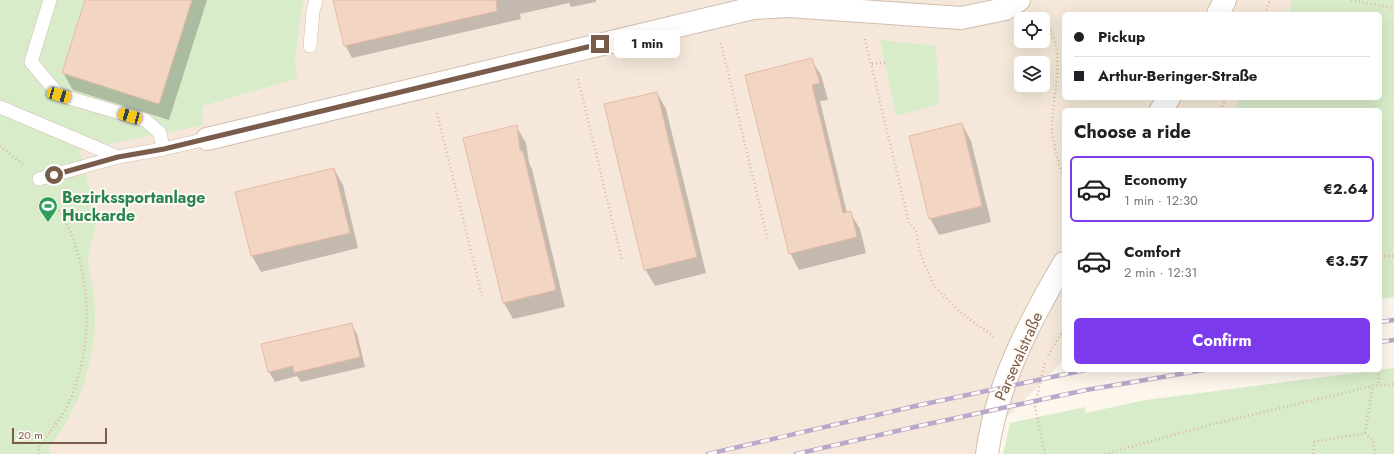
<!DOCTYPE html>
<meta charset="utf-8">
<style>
:root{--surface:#fff;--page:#f6f6f6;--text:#202124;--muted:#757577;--line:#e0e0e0;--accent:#7c3aed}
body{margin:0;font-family:Jost,sans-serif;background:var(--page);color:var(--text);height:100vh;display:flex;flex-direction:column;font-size:15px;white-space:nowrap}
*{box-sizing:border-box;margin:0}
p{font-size:13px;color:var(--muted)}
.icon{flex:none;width:22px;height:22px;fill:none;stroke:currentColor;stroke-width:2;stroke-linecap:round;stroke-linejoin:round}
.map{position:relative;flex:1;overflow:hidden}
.drawer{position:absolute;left:1062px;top:108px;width:320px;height:264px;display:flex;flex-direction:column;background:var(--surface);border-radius:6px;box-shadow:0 4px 16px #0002}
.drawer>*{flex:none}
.banner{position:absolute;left:1062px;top:12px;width:320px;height:88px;border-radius:6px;box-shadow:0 4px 16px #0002;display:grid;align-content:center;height:88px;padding:0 12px;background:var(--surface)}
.buttons{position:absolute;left:1014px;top:12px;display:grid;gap:8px}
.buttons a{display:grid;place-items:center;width:36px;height:36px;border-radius:6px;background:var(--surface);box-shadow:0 4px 16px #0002;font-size:20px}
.scale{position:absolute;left:12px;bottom:10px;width:95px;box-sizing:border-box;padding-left:4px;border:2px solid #7a5c4d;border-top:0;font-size:11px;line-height:14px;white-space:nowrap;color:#7a5c4d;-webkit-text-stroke:3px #fffaf3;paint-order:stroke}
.end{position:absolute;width:18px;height:18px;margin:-9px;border:5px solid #7a5c4d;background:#fff;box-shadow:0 0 0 2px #fff}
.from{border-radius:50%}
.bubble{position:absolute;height:28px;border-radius:6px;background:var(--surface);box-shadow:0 4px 16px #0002;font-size:13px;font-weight:700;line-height:28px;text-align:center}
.car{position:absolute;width:12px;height:24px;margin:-12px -6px;border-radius:5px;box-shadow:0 0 3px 1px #0007;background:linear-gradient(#f5c518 24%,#345 0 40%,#f5c518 0 76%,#345 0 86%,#f5c518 0)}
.banner b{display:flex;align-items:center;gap:14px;height:38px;font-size:15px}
.banner b+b{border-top:1px solid var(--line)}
.banner i{width:10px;height:10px;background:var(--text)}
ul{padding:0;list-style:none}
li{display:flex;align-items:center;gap:12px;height:66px;margin:0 8px 6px;padding:0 4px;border:2px solid transparent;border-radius:6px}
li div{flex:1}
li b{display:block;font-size:15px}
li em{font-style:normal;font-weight:700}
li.current{border-color:var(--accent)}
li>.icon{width:36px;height:36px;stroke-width:1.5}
h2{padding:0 12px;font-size:18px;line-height:48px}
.primary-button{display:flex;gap:8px;margin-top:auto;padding:8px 12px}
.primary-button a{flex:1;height:46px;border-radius:6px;background:var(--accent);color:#fff;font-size:16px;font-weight:700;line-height:46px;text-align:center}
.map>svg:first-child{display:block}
.residential{fill:#f5e8da;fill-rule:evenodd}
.green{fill:#d8ecc9}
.shadow{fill:#0003}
.building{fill:#f3d5c3;stroke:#e6bba3}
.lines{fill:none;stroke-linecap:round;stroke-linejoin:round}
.service-casing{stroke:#d1beb0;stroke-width:14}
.minor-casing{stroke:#d1beb0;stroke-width:24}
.path{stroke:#d9b8a5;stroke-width:2.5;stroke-dasharray:1 3;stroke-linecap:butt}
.service{stroke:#fff;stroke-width:13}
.minor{stroke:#fff;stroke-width:22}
.rail-casing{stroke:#b9a8c9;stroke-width:4.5}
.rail{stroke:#fffaf3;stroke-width:3;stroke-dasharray:9;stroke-linecap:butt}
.route{stroke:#7a5c4d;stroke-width:5}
.labels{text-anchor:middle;stroke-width:4;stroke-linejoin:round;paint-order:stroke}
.leisure-label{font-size:16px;font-weight:bold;fill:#27864d;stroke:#fffaf3;text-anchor:start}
.street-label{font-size:16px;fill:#7a5c4d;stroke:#fffaf3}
</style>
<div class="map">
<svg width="1394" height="454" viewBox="0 0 1394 454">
<rect width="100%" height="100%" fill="#fdf6ec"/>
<path class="residential" d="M0 0H1292L1288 14H1064V98H1240L1234 110H1064V360L990 434 994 454H0ZM1021 19H1043V41H1021ZM1021 63H1043V85H1021Z"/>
<g class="green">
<path d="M0 0H303L295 61 298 78 203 106V125L79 150C84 167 89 185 93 203 94 208 96 215 96 221 96 235 88 249 88 262 88 271 92 280 93 289 94 298 95 307 95 316 95 366 78 409 49 448L50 454H0Z"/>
<path d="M1292 0H1394V297L1380 299V110H1234L1240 98H1380V14H1288Z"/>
<path d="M880 40 936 46 939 104 896 116Z"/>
<path d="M1394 368V454H1003L1010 423 1085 407V413L1146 400Z"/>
</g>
<g class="shadow">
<path d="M87 0H207L169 120 73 90 63 73Z"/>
<path d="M346 0H596V2L571 7 569 3 520 14 521 19 352 58 345 45Z"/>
<path d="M811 59 821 75 828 100 820 101 847 213 850 212 860 229 866 253 799 270 790 253Z"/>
<path d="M657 93 666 109 706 273 655 286 645 269Z"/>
<path d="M962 124 971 141 991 222 939 235 930 218Z"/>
<path d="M516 126 526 143 529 163 532 169 565 307 513 319 504 303Z"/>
<path d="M334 169 343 185 358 248 261 272 252 256 237 193Z"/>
<path d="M351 324 357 334 365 367 301 382 297 376 275 382 269 372Z"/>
</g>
<g class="building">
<path d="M85 0H192L159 104 62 73Z"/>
<path d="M333 0H496L497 11 344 46Z"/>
<path d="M812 58 820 83 812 85 843 213 851 211 857 237 789 254 745 75Z"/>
<path d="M657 92 697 257 644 270 604 104Z"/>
<path d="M962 123 982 206 929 219 909 136Z"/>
<path d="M517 125 520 150 523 152 556 290 503 303 463 138Z"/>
<path d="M334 168 350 233 251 256 235 192Z"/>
<path d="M352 323 360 357 294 373 293 366 268 372 261 344Z"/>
</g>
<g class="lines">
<defs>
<g id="service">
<path d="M50 0 31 62 59 95 145 120 160 133 163 149"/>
<path d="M310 46 313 11 316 0"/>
<path d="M0 107 118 157 163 149 207 139"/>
<path d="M39 179 118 157"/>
</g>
<g id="minor">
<path d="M1218 14 1225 0"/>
<path d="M1161 110 1169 98"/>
<path d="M207 139 753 8 789 6 961 18 1005 9 1019 0"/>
<path d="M987 454C996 386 1029 322 1064 263"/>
</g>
</defs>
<use href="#service" class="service-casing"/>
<use href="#minor" class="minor-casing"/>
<g class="path">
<path d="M1351 0 1394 8"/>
<path d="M1265 14 1270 0"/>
<path d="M1041 17C1069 48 1053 87 1052 124 1051 136 1059 165 1064 178"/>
<path d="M865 39 909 223 916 230 920 253 934 286 959 311 994 337"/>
<path d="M721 43 768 241"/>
<path d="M872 64 885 63"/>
<path d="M578 79 622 261"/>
<path d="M1220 110 1226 98"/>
<path d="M437 113 482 296"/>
<path d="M0 146 23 164"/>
<path d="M1380 256H1394"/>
<path d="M1048 355 1064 329"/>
<path d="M1378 370 1379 385"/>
<path d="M1365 433 1373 440 1375 454"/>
<path d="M40 454 38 448C48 434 62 418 69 402 92 351 92 288 72 236 67 223 58 211 52 198"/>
<path d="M1045 454 1035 407 1045 361"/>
<path d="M1105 454 1213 424 1373 386 1394 384"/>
<path d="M1313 454 1314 442 1365 433 1373 386"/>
</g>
<use href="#service" class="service"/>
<use href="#minor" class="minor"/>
<defs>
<g id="rail">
<path d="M1380 322 1394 320"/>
<path d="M1380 342 1394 340"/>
<path d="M708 454 920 405 1085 370"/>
<path d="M796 454 919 426 1086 390 1204 370"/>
</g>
</defs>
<use href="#rail" class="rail-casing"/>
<use href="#rail" class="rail"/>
</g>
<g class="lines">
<path class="route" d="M54 175 118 157 164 149 600 44"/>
</g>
<defs>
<symbol id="stadium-pin" viewBox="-11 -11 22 30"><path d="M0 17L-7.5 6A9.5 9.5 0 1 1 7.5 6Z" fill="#2e9e5b" stroke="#fffaf3"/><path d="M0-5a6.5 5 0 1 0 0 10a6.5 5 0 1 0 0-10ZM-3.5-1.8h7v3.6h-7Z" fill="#fff"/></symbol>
</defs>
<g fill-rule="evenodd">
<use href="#stadium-pin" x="37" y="195" width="22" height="30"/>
</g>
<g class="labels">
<g class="leisure-label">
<text x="62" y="203">Bezirkssportanlage<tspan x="62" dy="18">Huckarde</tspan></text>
</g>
<g class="street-label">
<text transform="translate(1018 356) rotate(-66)" y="6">Parsevalstraße</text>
</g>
</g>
</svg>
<div class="buttons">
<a><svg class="icon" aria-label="locate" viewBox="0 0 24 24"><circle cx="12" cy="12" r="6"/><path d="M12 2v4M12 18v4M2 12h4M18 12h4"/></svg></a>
<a><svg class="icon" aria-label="layers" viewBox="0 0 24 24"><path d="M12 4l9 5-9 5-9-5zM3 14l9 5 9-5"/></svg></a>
</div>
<div class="scale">20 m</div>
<i class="end from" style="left:54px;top:175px"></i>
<i class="end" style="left:600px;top:44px"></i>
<div class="bubble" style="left:614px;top:30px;width:66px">1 min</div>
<i class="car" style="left:59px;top:95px;rotate:106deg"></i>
<i class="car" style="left:130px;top:116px;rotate:286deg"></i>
<div class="banner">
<b><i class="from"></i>Pickup</b>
<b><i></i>Arthur-Beringer-Straße</b>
</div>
<section class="drawer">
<h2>Choose a ride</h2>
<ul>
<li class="current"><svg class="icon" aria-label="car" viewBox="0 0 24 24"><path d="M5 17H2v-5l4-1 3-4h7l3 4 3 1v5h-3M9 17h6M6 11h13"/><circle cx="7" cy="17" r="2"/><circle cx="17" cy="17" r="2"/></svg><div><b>Economy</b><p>1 min · 12:30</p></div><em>€2.64</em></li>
<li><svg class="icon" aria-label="car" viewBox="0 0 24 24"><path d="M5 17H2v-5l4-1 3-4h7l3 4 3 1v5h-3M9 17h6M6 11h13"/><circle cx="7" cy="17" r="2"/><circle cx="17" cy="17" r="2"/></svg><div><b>Comfort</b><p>2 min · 12:31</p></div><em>€3.57</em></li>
</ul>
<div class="primary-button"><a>Confirm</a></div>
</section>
</div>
